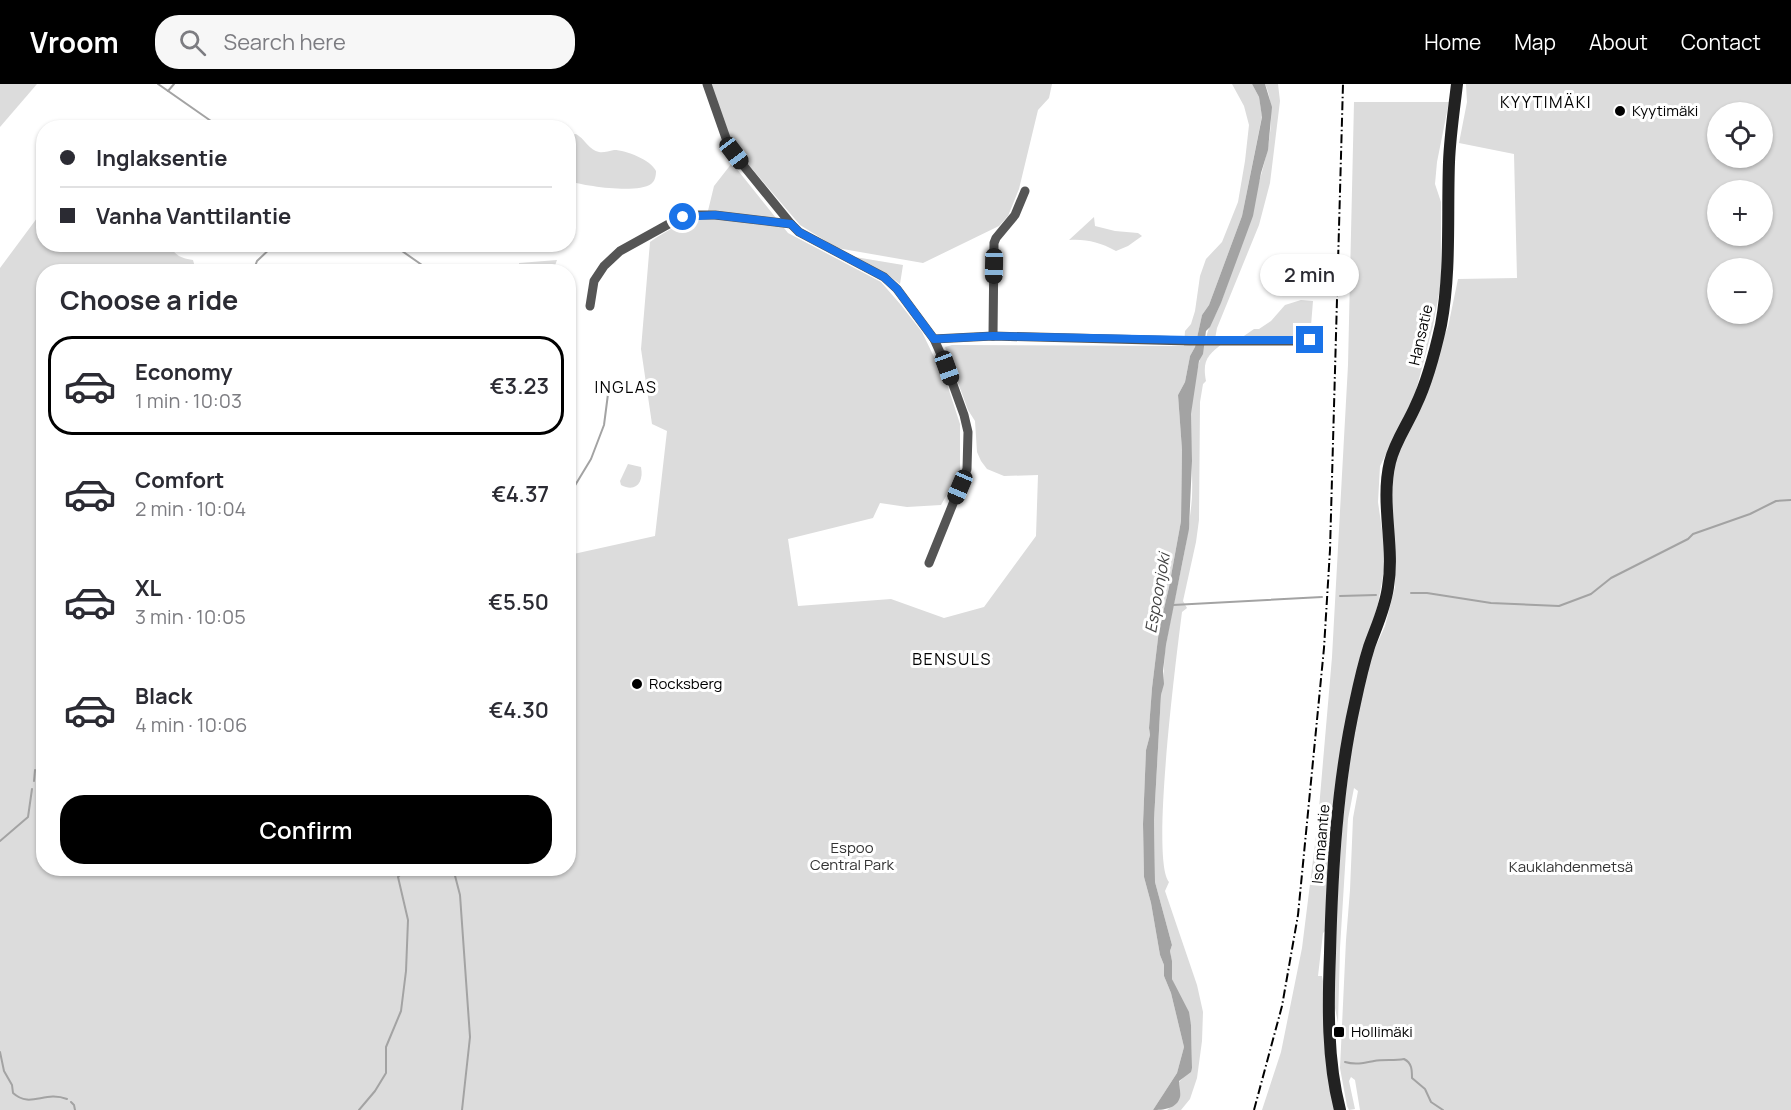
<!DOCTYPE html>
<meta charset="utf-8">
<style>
:root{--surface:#fff;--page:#f7f7f7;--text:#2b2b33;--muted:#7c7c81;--line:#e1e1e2;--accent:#000}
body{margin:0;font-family:Manrope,sans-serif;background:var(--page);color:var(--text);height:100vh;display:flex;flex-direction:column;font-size:22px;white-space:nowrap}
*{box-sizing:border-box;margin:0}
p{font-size:20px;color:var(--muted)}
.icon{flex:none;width:33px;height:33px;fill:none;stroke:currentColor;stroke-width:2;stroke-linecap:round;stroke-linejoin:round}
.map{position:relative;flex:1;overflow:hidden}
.side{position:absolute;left:36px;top:180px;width:540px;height:612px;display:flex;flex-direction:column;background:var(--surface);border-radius:24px;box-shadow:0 2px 4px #0004}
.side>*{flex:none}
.hud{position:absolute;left:36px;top:36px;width:540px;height:132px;border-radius:24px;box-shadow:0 2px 4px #0004;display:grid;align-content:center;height:132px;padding:0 24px;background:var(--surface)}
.tools{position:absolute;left:1707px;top:18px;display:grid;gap:12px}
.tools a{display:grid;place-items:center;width:66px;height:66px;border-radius:50%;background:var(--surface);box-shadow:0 2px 4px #0004;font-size:30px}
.end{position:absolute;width:27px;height:27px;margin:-14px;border:8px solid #1a73e8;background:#fff;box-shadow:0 0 0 3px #fff}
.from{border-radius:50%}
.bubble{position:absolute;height:42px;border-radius:21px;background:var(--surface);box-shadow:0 2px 4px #0004;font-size:20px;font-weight:600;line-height:42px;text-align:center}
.car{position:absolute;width:18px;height:36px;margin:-18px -9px;border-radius:8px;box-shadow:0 0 4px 2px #0007;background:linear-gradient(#222 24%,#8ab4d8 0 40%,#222 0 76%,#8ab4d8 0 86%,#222 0)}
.hud b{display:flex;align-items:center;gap:21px;height:57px;font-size:22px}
.hud b+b{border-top:2px solid var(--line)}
.hud i{width:15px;height:15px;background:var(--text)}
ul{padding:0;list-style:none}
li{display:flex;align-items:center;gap:18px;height:99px;margin:0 12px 9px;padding:0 12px;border:3px solid transparent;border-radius:24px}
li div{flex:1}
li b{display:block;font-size:22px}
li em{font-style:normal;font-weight:600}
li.on{border-color:var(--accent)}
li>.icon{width:54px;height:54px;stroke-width:1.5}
h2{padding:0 24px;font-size:27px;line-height:72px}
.action{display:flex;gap:12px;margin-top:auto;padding:12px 24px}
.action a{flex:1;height:69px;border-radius:24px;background:var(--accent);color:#fff;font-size:24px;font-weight:600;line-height:69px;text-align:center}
header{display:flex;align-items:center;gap:36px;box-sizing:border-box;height:84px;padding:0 30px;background:var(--accent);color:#fff}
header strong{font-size:28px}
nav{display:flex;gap:33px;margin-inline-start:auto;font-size:21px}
.search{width:420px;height:54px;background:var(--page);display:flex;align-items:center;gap:15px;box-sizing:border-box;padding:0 21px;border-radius:24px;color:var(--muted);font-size:22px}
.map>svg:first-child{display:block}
.green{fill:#dcdcdc;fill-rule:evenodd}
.water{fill:#a3a3a3}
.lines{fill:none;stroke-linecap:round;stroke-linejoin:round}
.stream{stroke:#a3a3a3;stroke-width:2}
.minor{stroke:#555;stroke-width:9}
.secondary{stroke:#222;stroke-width:12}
.rail{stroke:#000;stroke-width:2;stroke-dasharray:9 3 1.5 3;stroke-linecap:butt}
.route{stroke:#1a73e8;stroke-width:8}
.poi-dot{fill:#000;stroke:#fff;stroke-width:2}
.labels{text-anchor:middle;stroke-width:6;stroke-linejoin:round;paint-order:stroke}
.poi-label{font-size:15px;fill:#000;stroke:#fff;text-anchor:start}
.street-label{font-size:15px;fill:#000;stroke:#fff}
.park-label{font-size:15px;fill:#333;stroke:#fff}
.neighbourhood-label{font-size:16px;letter-spacing:1.5px;fill:#000;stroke:#fff}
.water-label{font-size:16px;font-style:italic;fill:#444;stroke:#fff}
</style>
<header>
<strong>Vroom</strong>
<div class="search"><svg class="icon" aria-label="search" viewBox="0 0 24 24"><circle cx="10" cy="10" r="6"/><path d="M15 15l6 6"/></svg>Search here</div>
<nav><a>Home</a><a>Map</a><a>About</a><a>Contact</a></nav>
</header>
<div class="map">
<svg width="1791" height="1026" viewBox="0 0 1791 1026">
<rect width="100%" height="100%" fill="#fff"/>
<g class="green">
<path d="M0 0H37L0 43Z"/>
<path d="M710 0H1052L1049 14 1038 26 1019 105 1008 132 999 142 923 179 837 164 800 141 736 66 729 53Z"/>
<path d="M1232 0H1252L1259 13 1262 32 1242 132 1209 221 1202 231 1195 263 1190 272 1185 298 1178 311 1182 366 1181 437 1169 503 1159 546 1152 604 1149 644 1150 651 1146 666 1143 740 1144 793 1151 819 1160 871 1164 881V892L1171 909 1184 963 1177 989 1153 1026H0V184L43 126 44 160 169 161C175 171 180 174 193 176L196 187 44 188V784H568L569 471 655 452 667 347 652 340 641 265 650 158C669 145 683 137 706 135L714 102 732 79 788 149 881 198 901 221 922 248 947 300 960 340V387L941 421 907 423 880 419 873 434 788 455 798 522 891 515 944 534 984 523 1036 452 1038 391 1004 392 987 385 981 377 977 368 975 337 968 326 945 263 952 261 1184 262 1185 247 1191 240 1195 227 1200 192 1206 175 1222 158 1238 118 1245 77 1249 41 1244 22Z"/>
<path d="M1265 0H1278L1280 17 1270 99 1259 141 1217 244 1215 255H1206C1208 242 1216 231 1221 218 1230 196 1235 173 1242 152 1254 111 1284 40 1265 0Z"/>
<path d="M1466 0H1791V1026H1360L1355 996 1351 993 1349 997 1355 1025 1349 1026 1347 1022 1340 984 1346 856 1350 806 1353 734 1358 707 1354 704 1348 735 1340 864 1338 939 1335 924 1334 857 1343 735 1354 643 1371 573 1385 542 1395 503 1394 469 1389 401 1398 368 1441 258 1448 243 1458 195 1517 194 1514 70 1459 59 1467 18ZM1718 28H1762V74H1718ZM1718 106H1762V152H1718ZM1718 184H1762V230H1718Z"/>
<path d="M1354 18H1449L1437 78 1435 100 1441 118V199L1433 242 1413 318 1380 382 1378 418 1385 467 1384 486 1378 520 1357 592 1326 846 1323 849 1318 892H1322L1326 914 1336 1026H1262L1281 968 1302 864 1318 736 1332 573 1348 281Z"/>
<path d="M576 50C584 54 590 67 599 68 603 69 609 67 614 66 626 66 651 76 656 87 656 92 655 97 651 100 637 110 584 102 569 97V51Z"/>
<path d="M1094 133 1095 142 1115 147 1138 149 1142 152 1128 162 1116 167C1099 158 1087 155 1069 156Z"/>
<path d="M855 173 903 181 900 200 887 190Z"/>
<path d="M557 176 553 187H519V179Z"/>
<path d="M1301 216 1313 217 1310 254H1241L1254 245H1259L1271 237 1285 221Z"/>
<path d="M1223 259C1208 271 1202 276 1206 297L1203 300 1200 318 1199 436 1196 458 1183 517 1187 524 1182 528C1177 568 1150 775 1169 798L1165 807 1197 901 1203 928 1202 957 1197 994 1190 1015 1181 1026H1167C1182 1015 1178 1014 1179 998L1192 984 1191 941 1172 895V878L1170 867 1172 861 1155 798 1154 736 1161 611C1165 595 1163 578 1166 561 1174 511 1188 465 1192 413 1193 385 1190 358 1191 331 1191 307 1198 282 1204 260Z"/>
<path d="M628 380 641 383C644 398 636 409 621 401L620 397Z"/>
</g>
<path class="water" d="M1252 0H1265L1272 23 1268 66 1261 89 1253 132 1221 219 1210 243 1206 247 1203 270 1199 277 1191 330 1192 377 1189 445 1166 561 1163 587 1164 600 1161 611 1154 736 1155 798 1172 861 1170 867 1172 877V895L1189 928 1191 941 1192 984 1191 988 1179 997C1179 1002 1181 1009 1180 1013 1177 1025 1163 1026 1153 1026L1177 989 1184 963 1171 909 1164 892V881L1160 871 1151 819 1144 793 1143 740 1146 666 1150 651 1149 644 1152 604 1159 546 1169 503 1181 437 1182 366 1178 311 1185 298 1190 272 1195 263 1202 231 1209 221 1242 132 1262 33 1259 13Z"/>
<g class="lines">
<g class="stream">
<path d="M158 0 221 44"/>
<path d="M168 7 174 0"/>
<path d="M392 160 432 188"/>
<path d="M253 188 257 177 275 160"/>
<path d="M568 413 591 375 604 341 608 310"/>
<path d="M1411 509H1427L1491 519 1559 522 1591 510 1611 494 1688 455 1693 450 1750 430 1776 417 1791 416"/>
<path d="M1340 512 1376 511"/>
<path d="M1173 521 1322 513"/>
<path d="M34 697 35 686"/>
<path d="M0 757 28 733 32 705"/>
<path d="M453 784 460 811 470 953 462 1026"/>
<path d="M0 968 4 987 12 1001 13 1009C31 1025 44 1006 67 1015"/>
<path d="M1345 978C1355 981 1364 979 1374 977 1384 975 1394 977 1404 975 1412 979 1412 986 1412 994L1425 1005 1431 1018 1443 1026"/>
<path d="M71 1018 74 1021 75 1026"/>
<path d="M359 1026 375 1007 386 989V963L401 927 406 887 408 836 398 793 406 784"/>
</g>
<g class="minor">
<path d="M707 0 727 57 734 70 791 140 799 148 884 193 897 205 934 255 947 284 964 331 968 348 967 385 929 479"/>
<path d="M590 222 594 197 604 182 620 167 676 136 694 131H715L791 140"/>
<path d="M993 252 994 159 996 154 1015 131 1025 107"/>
<path d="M934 255 993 252 1190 257H1310"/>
</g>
<path class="secondary" d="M1340 1026C1327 976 1328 921 1330 869 1332 788 1337 699 1355 619 1359 600 1363 582 1369 563 1376 543 1385 525 1388 503 1395 462 1380 419 1390 378 1395 357 1408 340 1416 321 1428 296 1435 268 1441 241 1451 187 1447 133 1449 78 1450 52 1454 26 1457 0"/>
<path class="rail" d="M1254 1026 1282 922 1298 831 1324 564 1330 466 1343 0"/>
</g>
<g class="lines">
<path class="route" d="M683 133 715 131 791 140 799 148 884 193 897 205 934 255 993 252 1190 256H1310"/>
</g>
<g class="poi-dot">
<circle cx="1620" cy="27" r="6"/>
<circle cx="637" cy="600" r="6"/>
<rect x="1333" y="942" width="12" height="12" rx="3"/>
</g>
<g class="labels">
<g class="poi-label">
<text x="1632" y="32">Kyytimäki</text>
<text x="649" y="605">Rocksberg</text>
<text x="1351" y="953">Hollimäki</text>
</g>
<g class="street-label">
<text transform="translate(1421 251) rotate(-77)" y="5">Hansatie</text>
<text transform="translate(1321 760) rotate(-85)" y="5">Iso maantie</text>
</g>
<g class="park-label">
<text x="852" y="769">Espoo<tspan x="852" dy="17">Central Park</tspan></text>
<text x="1571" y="788">Kauklahdenmetsä</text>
</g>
<g class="neighbourhood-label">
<text x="1546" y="24">KYYTIMÄKI</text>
<text x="626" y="309">INGLAS</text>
<text x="952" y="581">BENSULS</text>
</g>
<g class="water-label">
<text transform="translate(1157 509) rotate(-80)" y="6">Espoonjoki</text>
</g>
</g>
</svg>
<div class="tools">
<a><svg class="icon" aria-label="locate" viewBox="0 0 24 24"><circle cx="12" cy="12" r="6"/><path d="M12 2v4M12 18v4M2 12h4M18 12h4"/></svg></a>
<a>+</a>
<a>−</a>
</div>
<i class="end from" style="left:683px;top:133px"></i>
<i class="end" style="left:1310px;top:256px"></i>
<div class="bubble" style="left:1260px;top:170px;width:99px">2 min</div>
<i class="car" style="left:734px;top:69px;rotate:143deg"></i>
<i class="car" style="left:994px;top:182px;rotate:181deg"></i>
<i class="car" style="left:947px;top:284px;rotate:160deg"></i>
<i class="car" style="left:960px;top:403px;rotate:203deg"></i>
<div class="hud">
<b><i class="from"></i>Inglaksentie</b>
<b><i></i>Vanha Vanttilantie</b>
</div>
<section class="side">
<h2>Choose a ride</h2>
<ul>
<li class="on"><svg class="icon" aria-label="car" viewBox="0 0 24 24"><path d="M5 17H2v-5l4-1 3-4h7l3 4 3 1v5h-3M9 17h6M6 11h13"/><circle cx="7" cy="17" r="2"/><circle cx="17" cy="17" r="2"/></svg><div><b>Economy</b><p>1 min · 10:03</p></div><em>€3.23</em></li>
<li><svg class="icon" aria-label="car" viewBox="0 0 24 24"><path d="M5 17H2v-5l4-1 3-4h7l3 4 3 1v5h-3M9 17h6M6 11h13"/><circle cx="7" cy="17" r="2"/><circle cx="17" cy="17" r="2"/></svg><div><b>Comfort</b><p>2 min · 10:04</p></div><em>€4.37</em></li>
<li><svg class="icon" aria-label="car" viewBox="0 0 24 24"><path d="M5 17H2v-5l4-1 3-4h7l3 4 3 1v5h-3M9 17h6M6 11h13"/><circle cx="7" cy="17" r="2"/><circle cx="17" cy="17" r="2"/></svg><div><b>XL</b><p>3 min · 10:05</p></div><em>€5.50</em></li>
<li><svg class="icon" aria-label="car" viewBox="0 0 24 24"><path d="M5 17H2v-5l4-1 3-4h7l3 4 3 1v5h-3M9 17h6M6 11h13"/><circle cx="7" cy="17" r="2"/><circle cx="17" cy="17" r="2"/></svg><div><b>Black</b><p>4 min · 10:06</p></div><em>€4.30</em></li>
</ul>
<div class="action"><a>Confirm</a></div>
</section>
</div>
